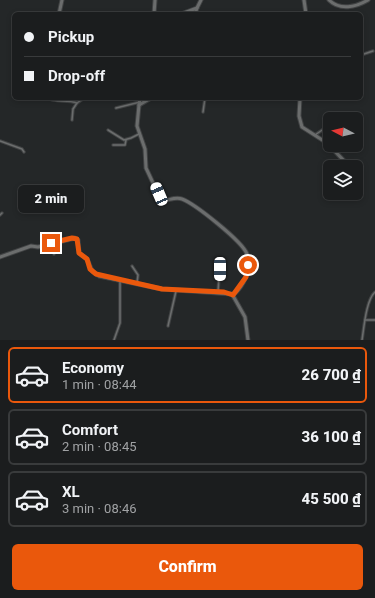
<!DOCTYPE html>
<meta charset="utf-8">
<style>
:root{--surface:#1b1d1e;--page:#242627;--text:#f1f3f6;--muted:#a0a2a4;--line:#393b3c;--accent:#ea580c}
body{margin:0;font-family:Roboto,sans-serif;background:var(--page);color:var(--text);height:100vh;display:flex;flex-direction:column;font-size:15px;white-space:nowrap}
*{box-sizing:border-box;margin:0}
p{font-size:13px;color:var(--muted)}
.icon{flex:none;width:22px;height:22px;fill:none;stroke:currentColor;stroke-width:2;stroke-linecap:round;stroke-linejoin:round}
.map{position:relative;height:340px;overflow:hidden}
.side{display:flex;flex-direction:column;background:var(--surface);flex:1}
.side>*{flex:none}
.hud{position:absolute;left:12px;top:12px;width:351px;height:88px;border-radius:6px;box-shadow:0 2px 6px #0003,0 0 0 1px var(--line);display:grid;align-content:center;height:88px;padding:0 12px;background:var(--surface)}
.needle{width:26px;rotate:277deg}
.buttons{position:absolute;left:323px;top:112px;display:grid;gap:8px}
.buttons a{display:grid;place-items:center;width:40px;height:40px;border-radius:6px;background:var(--surface);box-shadow:0 2px 6px #0003,0 0 0 1px var(--line);font-size:20px}
.end{position:absolute;width:18px;height:18px;margin:-9px;border:5px solid #ea580c;background:#fff;box-shadow:0 0 0 2px #fff}
.from{border-radius:50%}
.bubble{position:absolute;height:28px;border-radius:6px;background:var(--surface);box-shadow:0 2px 6px #0003,0 0 0 1px var(--line);font-size:13px;font-weight:800;line-height:28px;text-align:center}
.car{position:absolute;width:12px;height:24px;margin:-12px -6px;border-radius:5px;box-shadow:0 0 3px 1px #0007;background:linear-gradient(#fff 24%,#345 0 40%,#fff 0 76%,#345 0 86%,#fff 0)}
.hud b{display:flex;align-items:center;gap:14px;height:38px;font-size:15px}
.hud b+b{border-top:1px solid var(--line)}
.hud i{width:10px;height:10px;background:var(--text)}
ul{padding:7px 0 0;list-style:none}
li{display:flex;align-items:center;gap:12px;height:56px;margin:0 8px 6px;padding:0 4px;border:2px solid var(--line);border-radius:6px}
li div{flex:1}
li b{display:block;font-size:15px}
li em{font-style:normal;font-weight:800}
li.on{border-color:var(--accent)}
li>.icon{width:36px;height:36px;stroke-width:1.5}
.action{display:flex;gap:8px;margin-top:auto;padding:8px 12px}
.action a{flex:1;height:46px;border-radius:6px;background:var(--accent);color:#fff;font-size:16px;font-weight:800;line-height:46px;text-align:center}
.map>svg:first-child{display:block}
.lines{fill:none;stroke-linecap:round;stroke-linejoin:round}
.lane-casing{stroke:#414344;stroke-width:3.5}
.street-casing{stroke:#414344;stroke-width:5}
.lane{stroke:#6b6d6d;stroke-width:1.5}
.street{stroke:#6b6d6d;stroke-width:3}
.route{stroke:#ea580c;stroke-width:5}
</style>
<div class="map">
<svg width="375" height="340" viewBox="0 0 375 340">
<rect width="100%" height="100%" fill="#242728"/>
<g class="lines">
<defs>
<g id="lane">
<path d="M361 55 373 51"/>
<path d="M47 98C56 103 67 99 77 103L84 98"/>
<path d="M116 108 140 102"/>
<path d="M203 112 205 98"/>
<path d="M72 120 73 109 77 103"/>
<path d="M108 130 124 140 131 138 139 134"/>
<path d="M315 135 328 126"/>
<path d="M0 141 22 149 24 152"/>
<path d="M113 145H125L126 140"/>
<path d="M0 215 2 213"/>
<path d="M54 254 55 244"/>
<path d="M132 266 138 275 137 283"/>
<path d="M218 292 220 262"/>
<path d="M365 320H375"/>
<path d="M168 326 176 291"/>
<path d="M114 340 120 323V280"/>
<path d="M362 340C364 328 366 300 375 292"/>
</g>
<g id="street">
<path d="M304 0 306 14"/>
<path d="M329 0C340 11 356 7 368 0"/>
<path d="M59 14 62 0"/>
<path d="M154 14 155 0"/>
<path d="M181 14 197 8 201 0"/>
<path d="M195 14 197 8"/>
<path d="M140 98 139 105 151 98"/>
<path d="M300 98 299 116 302 127 327 143 350 167"/>
<path d="M139 105 137 126 145 149 146 168 161 200C167 202 174 196 182 199 195 204 242 241 247 254 252 268 244 286 233 295"/>
<path d="M0 257 31 246 38 247 75 238 78 240 79 253 87 259 92 271 99 276 162 289 232 294 245 317 248 340"/>
</g>
</defs>
<use href="#lane" class="lane-casing"/>
<use href="#street" class="street-casing"/>
<use href="#lane" class="lane"/>
<use href="#street" class="street"/>
</g>
<g class="lines">
<path class="route" d="M51 243 72 238 77 239 79 253 87 259 90 269 96 274 162 289 224 292 233 295 246 277 248 265"/>
</g>
</svg>
<div class="buttons">
<a><svg class="needle" viewBox="-14 -14 28 28"><path d="M0-13l5 13h-10z" fill="#e53935"/><path d="M0 13l5-13h-10z" fill="#a0a2a4"/></svg></a>
<a><svg class="icon" aria-label="layers" viewBox="0 0 24 24"><path d="M12 4l9 5-9 5-9-5zM3 14l9 5 9-5"/></svg></a>
</div>
<i class="end from" style="left:248px;top:265px"></i>
<i class="end" style="left:51px;top:243px"></i>
<div class="bubble" style="left:18px;top:185px;width:66px">2 min</div>
<i class="car" style="left:159px;top:194px;rotate:337deg"></i>
<i class="car" style="left:220px;top:269px;rotate:180deg"></i>
<div class="hud">
<b><i class="from"></i>Pickup</b>
<b><i></i>Drop-off</b>
</div>
</div>
<section class="side">
<ul>
<li class="on"><svg class="icon" aria-label="car" viewBox="0 0 24 24"><path d="M5 17H2v-5l4-1 3-4h7l3 4 3 1v5h-3M9 17h6M6 11h13"/><circle cx="7" cy="17" r="2"/><circle cx="17" cy="17" r="2"/></svg><div><b>Economy</b><p>1 min · 08:44</p></div><em>26 700 ₫</em></li>
<li><svg class="icon" aria-label="car" viewBox="0 0 24 24"><path d="M5 17H2v-5l4-1 3-4h7l3 4 3 1v5h-3M9 17h6M6 11h13"/><circle cx="7" cy="17" r="2"/><circle cx="17" cy="17" r="2"/></svg><div><b>Comfort</b><p>2 min · 08:45</p></div><em>36 100 ₫</em></li>
<li><svg class="icon" aria-label="car" viewBox="0 0 24 24"><path d="M5 17H2v-5l4-1 3-4h7l3 4 3 1v5h-3M9 17h6M6 11h13"/><circle cx="7" cy="17" r="2"/><circle cx="17" cy="17" r="2"/></svg><div><b>XL</b><p>3 min · 08:46</p></div><em>45 500 ₫</em></li>
</ul>
<div class="action"><a>Confirm</a></div>
</section>
